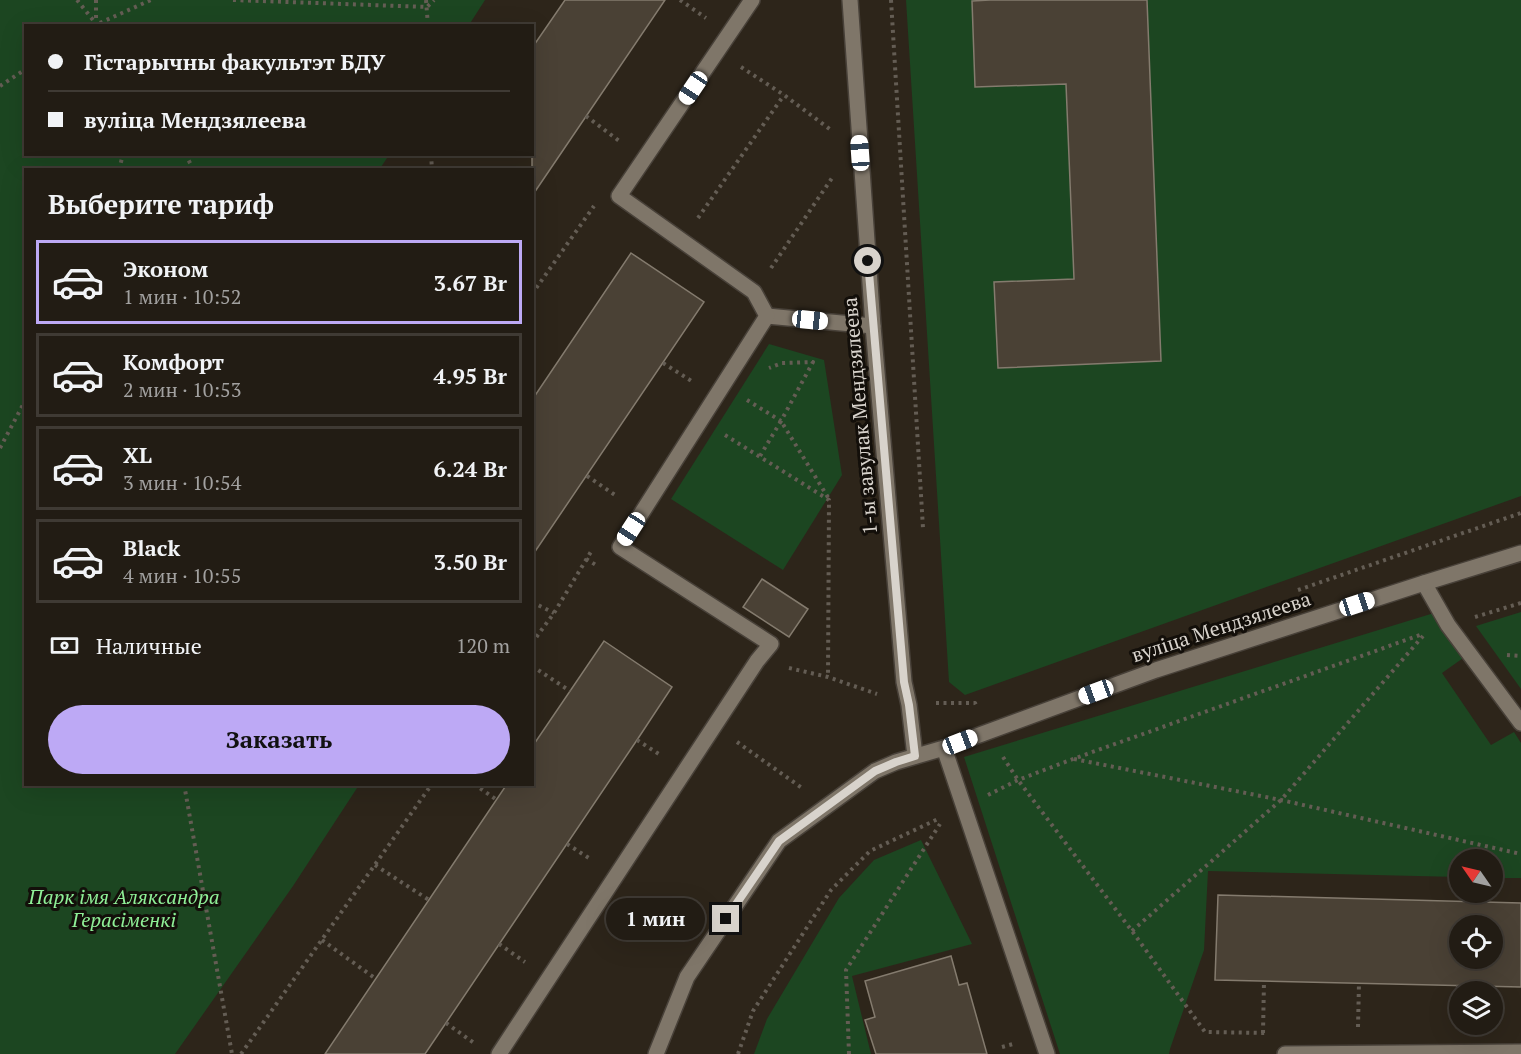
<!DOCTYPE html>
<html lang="ru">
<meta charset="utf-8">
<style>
:root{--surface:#221c14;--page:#2a251d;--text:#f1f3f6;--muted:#a2a1a0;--line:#3f3a34;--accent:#bda9f5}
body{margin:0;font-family:"PT Serif",serif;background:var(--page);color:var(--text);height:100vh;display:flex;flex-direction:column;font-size:22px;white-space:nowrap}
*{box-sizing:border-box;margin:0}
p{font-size:20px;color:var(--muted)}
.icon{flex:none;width:33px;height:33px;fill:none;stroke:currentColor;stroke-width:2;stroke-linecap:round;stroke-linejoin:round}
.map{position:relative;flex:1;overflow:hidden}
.sheet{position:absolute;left:24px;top:168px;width:510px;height:618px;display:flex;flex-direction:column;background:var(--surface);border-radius:0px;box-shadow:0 6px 24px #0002,0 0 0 2px var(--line)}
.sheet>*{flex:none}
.hud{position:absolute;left:24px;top:24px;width:510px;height:132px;border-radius:0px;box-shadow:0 6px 24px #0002,0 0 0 2px var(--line);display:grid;align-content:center;height:132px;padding:0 24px;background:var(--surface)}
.needle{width:39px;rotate:304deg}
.fabs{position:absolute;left:1449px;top:849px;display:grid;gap:12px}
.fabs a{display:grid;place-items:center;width:54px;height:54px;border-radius:50%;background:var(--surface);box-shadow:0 6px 24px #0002,0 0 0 2px var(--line);font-size:30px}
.end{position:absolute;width:27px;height:27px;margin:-14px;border:8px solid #d8d3cc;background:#111;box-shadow:0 0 0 3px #111}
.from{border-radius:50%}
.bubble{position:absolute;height:42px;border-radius:21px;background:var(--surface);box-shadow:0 6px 24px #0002,0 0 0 2px var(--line);font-size:20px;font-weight:700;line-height:42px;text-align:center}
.car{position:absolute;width:18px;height:36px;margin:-18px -9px;border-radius:8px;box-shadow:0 0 4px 2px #0007;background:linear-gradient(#fff 24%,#345 0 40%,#fff 0 76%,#345 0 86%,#fff 0)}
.hud b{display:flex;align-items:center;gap:21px;height:57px;font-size:22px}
.hud b+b{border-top:2px solid var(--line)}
.hud i{width:15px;height:15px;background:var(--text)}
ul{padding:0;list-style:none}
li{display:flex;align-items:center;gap:18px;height:84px;margin:0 12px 9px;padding:0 12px;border:3px solid var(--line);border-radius:0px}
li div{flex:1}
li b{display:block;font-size:22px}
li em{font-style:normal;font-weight:700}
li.current{border-color:var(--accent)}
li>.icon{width:54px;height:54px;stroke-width:1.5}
h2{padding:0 24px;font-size:27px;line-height:72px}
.pay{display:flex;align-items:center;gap:15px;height:66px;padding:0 24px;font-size:22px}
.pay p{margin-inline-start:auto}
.action{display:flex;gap:12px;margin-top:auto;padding:12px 24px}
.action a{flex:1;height:69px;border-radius:36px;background:var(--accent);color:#111;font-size:24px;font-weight:700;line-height:69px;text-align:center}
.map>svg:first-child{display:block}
.green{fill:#1c4621}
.building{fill:#4a4135;stroke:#847b6e;stroke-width:1.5;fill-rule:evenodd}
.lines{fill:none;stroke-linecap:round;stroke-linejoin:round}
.minor-casing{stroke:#484139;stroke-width:18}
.path{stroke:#645d54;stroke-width:4;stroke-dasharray:3 4.5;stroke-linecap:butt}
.minor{stroke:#7f7669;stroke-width:15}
.route{stroke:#d8d3cc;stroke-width:8}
.labels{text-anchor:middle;stroke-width:6;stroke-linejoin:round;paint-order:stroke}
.street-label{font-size:20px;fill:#d8d3cc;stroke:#130f0a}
.park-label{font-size:20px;font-style:italic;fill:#8ff097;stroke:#130f0a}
</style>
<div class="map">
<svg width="1521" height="1054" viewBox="0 0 1521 1054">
<rect width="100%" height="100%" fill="#2d251a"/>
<g class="green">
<path d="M0 0H485L469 25 26 26V154L389 155 379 170H26V784L359 785 293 886 175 1054H0Z"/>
<path d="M906 0H990L972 1 975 87 1066 84 1074 279 994 282 998 368 1161 361 1147 0H1521V496L965 695 949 682Z"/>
<path d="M769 344 824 360 842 475 783 570 671 499Z"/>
<path d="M1521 612V689L1476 626Z"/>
<path d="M1434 613 1466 656 1442 673 1491 745 1514 732 1521 743V878H1493L1492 860H1460L1459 877 1208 871 1204 950 1170 1049 1169 1054H1060L964 757Z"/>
<path d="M921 840 972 944 852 976 871 1054H754L767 1019 839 898 874 860Z"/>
</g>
<g class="building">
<path d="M565 0H665L532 196V48Z"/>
<path d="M990 0H1147L1161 361 998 368 994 282 1074 279 1066 84 975 87 972 1Z"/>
<path d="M631 253 704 302 532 556V400Z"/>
<path d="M762 579 808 609 789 637 743 607Z"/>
<path d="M604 641 672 687 637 740 425 1054H325L507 784H532V747Z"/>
<path d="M1218 895 1521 903V987L1215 980ZM1460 926H1492V958H1460Z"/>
<path d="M951 956 959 985 967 983 987 1054H876L865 1020 875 1017 865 981Z"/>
</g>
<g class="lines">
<defs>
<g id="minor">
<path d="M850 0 873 326 904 682 909 705 915 756"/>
<path d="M767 316 873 326"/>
<path d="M1424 583 1448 625 1521 723"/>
<path d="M944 748 1047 1054"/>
<path d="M499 1054 757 661 771 644 620 547 767 316 754 292 619 196 752 0"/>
<path d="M656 1054 687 977 779 841 875 771 896 762 944 748 1156 670 1424 583 1521 553"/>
<path d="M1285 1054 1521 1052"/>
</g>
</defs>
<use href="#minor" class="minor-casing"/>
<g class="path">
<path d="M77 0 97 25"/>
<path d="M96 0V23"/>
<path d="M233 0 427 7 434 0"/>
<path d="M426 0 428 26"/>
<path d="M680 0 706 18"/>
<path d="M891 0 923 528"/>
<path d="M93 26 151 0"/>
<path d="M741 67 784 95 831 130"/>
<path d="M0 86 26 69"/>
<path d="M586 116 622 143"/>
<path d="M185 154 194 170"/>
<path d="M431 154 432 170"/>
<path d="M119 170 123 154"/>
<path d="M698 218 784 95"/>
<path d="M771 268 832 178"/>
<path d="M532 294 594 206"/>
<path d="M663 363 693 382"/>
<path d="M747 400 781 421 813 362 782 363 769 368"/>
<path d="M725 435 829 500 828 677"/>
<path d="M0 448 26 399"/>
<path d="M760 456 781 421 829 499"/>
<path d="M587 476 618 497"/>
<path d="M586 559 596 565"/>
<path d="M1298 590 1521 513"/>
<path d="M532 602 554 613"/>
<path d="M1475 617 1521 603"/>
<path d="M532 643 554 613 592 550"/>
<path d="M1507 655 1521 656"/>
<path d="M532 666 570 691"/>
<path d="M789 668 828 677 877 694"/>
<path d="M936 703H975L976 705"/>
<path d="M637 740 662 756"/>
<path d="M737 742 802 788"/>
<path d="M1003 757 1018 780 1132 931 1205 1032 1267 1033"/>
<path d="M1074 759 1281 800 1521 854"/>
<path d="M184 784 232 1054"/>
<path d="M474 784 497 800"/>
<path d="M988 795 1018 780 1073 759 1420 635"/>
<path d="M567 844 592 860"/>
<path d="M375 865 429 900"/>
<path d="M1132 931 1281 800 1423 636"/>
<path d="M322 940 376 979"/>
<path d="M499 944 525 962"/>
<path d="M446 1023 474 1043"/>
<path d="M1457 1025 1458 985"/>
<path d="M1358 1027 1359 983"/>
<path d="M1263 1033 1264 981"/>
<path d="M1002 1047 1013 1044"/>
<path d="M241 1054 432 784"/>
<path d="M738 1054 753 1011 831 890 870 851 938 819"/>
<path d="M849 1054 846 970 940 824"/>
</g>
<use href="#minor" class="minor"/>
</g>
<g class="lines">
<path class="route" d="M726 919 779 841 875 771 896 762 915 756 909 705 904 682 868 261"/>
</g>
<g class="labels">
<g class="street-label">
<text transform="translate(860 416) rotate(-95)" y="7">1-ы завулак Мендзялеева</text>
<text transform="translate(1221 627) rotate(-18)" y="7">вуліца Мендзялеева</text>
</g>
<g class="park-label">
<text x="124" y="904">Парк імя Аляксандра<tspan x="124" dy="23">Герасіменкі</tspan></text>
</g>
</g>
</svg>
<div class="fabs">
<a><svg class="needle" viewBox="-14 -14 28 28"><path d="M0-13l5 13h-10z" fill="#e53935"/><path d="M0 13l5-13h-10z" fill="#a2a1a0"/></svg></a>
<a><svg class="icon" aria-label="locate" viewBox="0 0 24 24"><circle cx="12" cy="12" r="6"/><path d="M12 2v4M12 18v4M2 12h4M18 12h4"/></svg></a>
<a><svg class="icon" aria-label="layers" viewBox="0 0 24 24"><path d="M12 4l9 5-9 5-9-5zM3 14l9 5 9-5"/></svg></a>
</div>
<i class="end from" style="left:868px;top:261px"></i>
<i class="end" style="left:726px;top:919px"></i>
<div class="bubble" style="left:606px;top:898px;width:99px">1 мин</div>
<i class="car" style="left:693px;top:88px;rotate:214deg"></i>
<i class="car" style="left:860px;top:153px;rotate:356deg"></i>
<i class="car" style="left:810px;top:320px;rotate:96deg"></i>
<i class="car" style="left:631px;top:529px;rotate:213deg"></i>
<i class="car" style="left:1357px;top:604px;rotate:72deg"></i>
<i class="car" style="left:1096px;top:692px;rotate:250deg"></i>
<i class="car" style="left:960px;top:742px;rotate:69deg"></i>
<div class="hud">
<b><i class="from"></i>Гістарычны факультэт БДУ</b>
<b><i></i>вуліца Мендзялеева</b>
</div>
<section class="sheet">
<h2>Выберите тариф</h2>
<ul>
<li class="current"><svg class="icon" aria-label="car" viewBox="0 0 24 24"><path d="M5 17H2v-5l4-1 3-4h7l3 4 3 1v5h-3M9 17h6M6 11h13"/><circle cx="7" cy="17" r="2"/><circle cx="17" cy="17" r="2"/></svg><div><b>Эконом</b><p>1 мин · 10:52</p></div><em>3.67 Br</em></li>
<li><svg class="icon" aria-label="car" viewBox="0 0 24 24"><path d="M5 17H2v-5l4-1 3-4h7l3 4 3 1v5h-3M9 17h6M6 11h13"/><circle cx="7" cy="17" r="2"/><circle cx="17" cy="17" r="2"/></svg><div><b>Комфорт</b><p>2 мин · 10:53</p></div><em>4.95 Br</em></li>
<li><svg class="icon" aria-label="car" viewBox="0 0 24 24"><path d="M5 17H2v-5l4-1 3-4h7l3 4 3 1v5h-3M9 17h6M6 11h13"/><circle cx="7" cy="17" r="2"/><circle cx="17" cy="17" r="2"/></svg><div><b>XL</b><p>3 мин · 10:54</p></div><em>6.24 Br</em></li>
<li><svg class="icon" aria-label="car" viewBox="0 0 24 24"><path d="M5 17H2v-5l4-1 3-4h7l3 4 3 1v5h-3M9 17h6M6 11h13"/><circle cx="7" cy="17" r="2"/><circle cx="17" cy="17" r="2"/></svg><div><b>Black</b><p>4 мин · 10:55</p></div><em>3.50 Br</em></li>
</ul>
<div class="pay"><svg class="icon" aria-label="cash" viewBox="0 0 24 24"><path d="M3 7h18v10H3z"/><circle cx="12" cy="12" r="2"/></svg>Наличные<p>120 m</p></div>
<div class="action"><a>Заказать</a></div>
</section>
</div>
